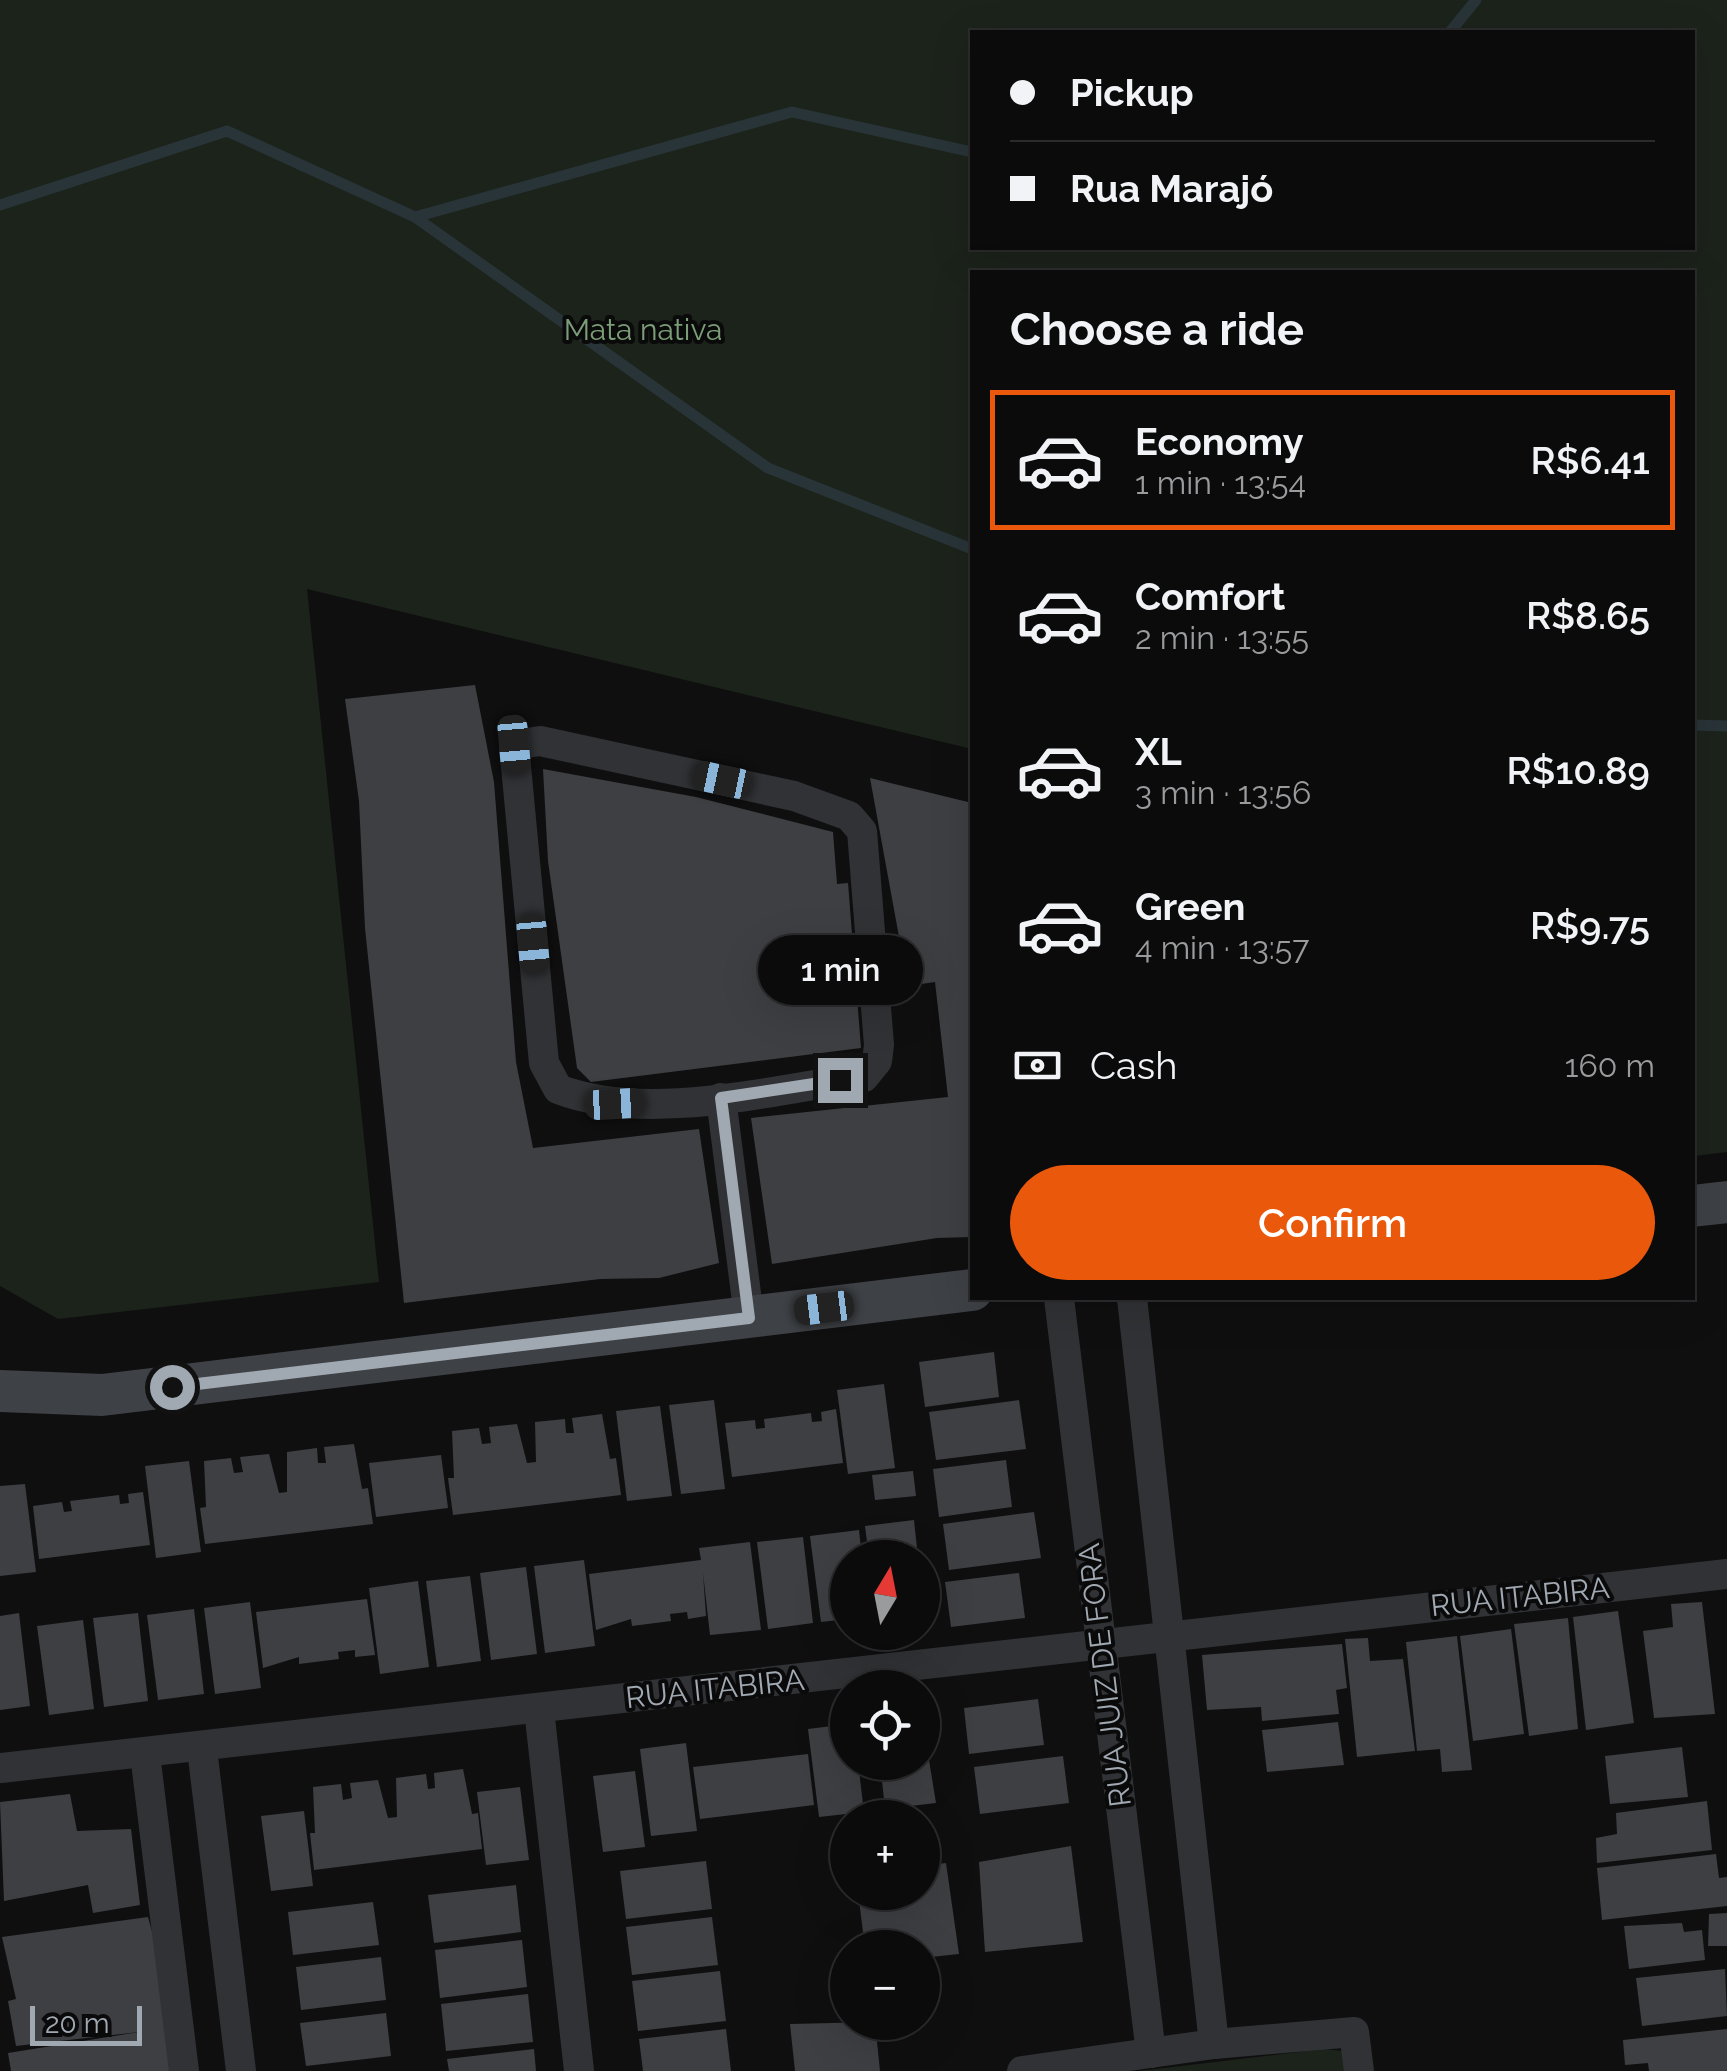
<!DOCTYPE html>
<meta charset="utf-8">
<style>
:root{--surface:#0b0b0c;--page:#141415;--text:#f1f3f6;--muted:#9a9b9d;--line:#2b2b2d;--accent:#ea580c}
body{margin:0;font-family:Raleway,sans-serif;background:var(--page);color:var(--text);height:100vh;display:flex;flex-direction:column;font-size:38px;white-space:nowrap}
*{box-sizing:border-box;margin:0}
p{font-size:32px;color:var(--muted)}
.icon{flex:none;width:55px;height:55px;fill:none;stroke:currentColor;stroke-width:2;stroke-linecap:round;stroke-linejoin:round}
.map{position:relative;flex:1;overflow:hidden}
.drawer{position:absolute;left:970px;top:270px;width:725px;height:1030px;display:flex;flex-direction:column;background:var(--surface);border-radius:0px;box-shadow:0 10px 40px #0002,0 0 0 2px var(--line)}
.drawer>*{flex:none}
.top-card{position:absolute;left:970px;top:30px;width:725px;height:220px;border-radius:0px;box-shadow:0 10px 40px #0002,0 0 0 2px var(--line);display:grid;align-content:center;height:220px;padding:0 40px;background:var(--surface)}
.needle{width:65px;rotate:10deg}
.buttons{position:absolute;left:830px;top:1540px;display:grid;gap:20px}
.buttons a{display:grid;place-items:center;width:110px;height:110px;border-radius:50%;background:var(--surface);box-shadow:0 10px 40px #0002,0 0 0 2px var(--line);font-size:50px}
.scale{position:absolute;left:30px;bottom:25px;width:112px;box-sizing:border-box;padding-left:10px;border:5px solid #a0a8b1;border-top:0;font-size:28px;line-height:35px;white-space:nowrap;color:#a0a8b1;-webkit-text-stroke:8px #0a0a0b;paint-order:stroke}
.end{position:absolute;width:45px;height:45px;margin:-22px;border:12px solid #a0a8b1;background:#111;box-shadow:0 0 0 5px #111}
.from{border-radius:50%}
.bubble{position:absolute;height:70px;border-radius:35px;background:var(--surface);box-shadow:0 10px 40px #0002,0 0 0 2px var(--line);font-size:32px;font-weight:600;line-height:70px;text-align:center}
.car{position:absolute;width:30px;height:60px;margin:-30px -15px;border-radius:12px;box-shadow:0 0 8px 2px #0007;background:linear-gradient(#222 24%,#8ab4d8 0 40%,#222 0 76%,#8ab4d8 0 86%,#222 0)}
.top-card b{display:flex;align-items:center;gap:35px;height:95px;font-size:38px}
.top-card b+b{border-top:2px solid var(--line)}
.top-card i{width:25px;height:25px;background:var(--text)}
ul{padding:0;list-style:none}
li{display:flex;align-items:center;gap:30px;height:140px;margin:0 20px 15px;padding:0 20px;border:5px solid transparent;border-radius:0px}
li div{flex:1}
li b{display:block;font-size:38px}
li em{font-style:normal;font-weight:600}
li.selected{border-color:var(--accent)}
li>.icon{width:90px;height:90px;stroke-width:1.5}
h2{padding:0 40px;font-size:45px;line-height:120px}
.pay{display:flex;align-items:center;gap:25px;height:110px;padding:0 40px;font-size:38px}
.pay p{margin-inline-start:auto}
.button{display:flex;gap:20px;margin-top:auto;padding:20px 40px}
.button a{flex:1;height:115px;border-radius:60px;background:var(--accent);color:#fff;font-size:40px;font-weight:600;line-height:115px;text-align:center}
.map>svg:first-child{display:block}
.green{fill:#1c231b;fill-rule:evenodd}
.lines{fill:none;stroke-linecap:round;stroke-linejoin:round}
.stream{stroke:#293438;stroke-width:11}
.building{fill:#3e3f43}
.street{stroke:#303235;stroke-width:30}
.secondary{stroke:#3e4145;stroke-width:42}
.route{stroke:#a0a8b1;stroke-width:12}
.labels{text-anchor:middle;stroke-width:8;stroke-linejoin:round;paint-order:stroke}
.park-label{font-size:30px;fill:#7b9d77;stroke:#0a0a0b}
.street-label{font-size:30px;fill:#a0a8b1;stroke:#0a0a0b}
</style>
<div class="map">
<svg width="1727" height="2071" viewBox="0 0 1727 2071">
<rect width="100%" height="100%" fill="#0f0f10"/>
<g class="green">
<path d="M0 0H1727V1152L1693 1156 1692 272H972V749L307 589 379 1282 58 1319 0 1286ZM972 32H1692V248H972Z"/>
<path d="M1324 2049 1343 2051 1354 2071H1139Z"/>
</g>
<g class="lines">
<g class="stream">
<path d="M1450 32 1476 0"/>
<path d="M0 205 227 131 415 217 768 468 972 549"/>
<path d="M415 217 792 112 972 152"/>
<path d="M1692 725 1727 726"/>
</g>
</g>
<g class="building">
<path d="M475 685 494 782 516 1062 533 1148 699 1129 719 1263 659 1278 600 1279 404 1303 365 928 359 801 345 699Z"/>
<path d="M543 769 696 797 833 832 837 884 848 883 861 1048 591 1082 577 1068 548 861Z"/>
<path d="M870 778 972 803V1237L937 1238 772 1264 751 1118 948 1097 935 982 908 986Z"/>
<path d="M994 1352 999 1397 925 1407 919 1362Z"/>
<path d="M884 1384 895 1468 848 1474 837 1390Z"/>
<path d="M714 1400 725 1489 681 1494 669 1405Z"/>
<path d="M1019 1400 1026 1449 936 1460 929 1412Z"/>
<path d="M660 1406 672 1496 627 1501 616 1411Z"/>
<path d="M836 1409 843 1463 732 1477 725 1423 755 1420 756 1429 765 1428 764 1419 811 1413 812 1422 822 1421 821 1412Z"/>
<path d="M602 1414 610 1459 616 1458 621 1495 453 1515 448 1478H454L452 1431 479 1428 482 1444 491 1443 489 1427 517 1424 527 1463 536 1462 535 1422 565 1419 566 1433H574L572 1418Z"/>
<path d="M354 1444 362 1489 368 1488 373 1524 205 1544 200 1508 206 1507 204 1461 231 1458 234 1473 243 1472 240 1457 269 1454 279 1493 287 1492V1452L317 1448 318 1463H326L324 1447Z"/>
<path d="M441 1455 448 1508 376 1517 369 1463Z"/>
<path d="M1006 1460 1012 1507 939 1517 933 1469Z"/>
<path d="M189 1461 201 1552 156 1558 145 1466Z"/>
<path d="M913 1471 916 1496 875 1500 872 1475Z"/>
<path d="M25 1484 36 1572 0 1576V1486Z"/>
<path d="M143 1492 150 1545 39 1559 33 1506 62 1502 64 1512 72 1511 70 1501 119 1495 120 1504 129 1503 128 1494Z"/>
<path d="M1034 1512 1041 1558 949 1570 943 1524Z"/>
<path d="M914 1520 918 1558H869L865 1526Z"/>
<path d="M859 1530 862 1558H848V1619L821 1622 810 1536Z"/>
<path d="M803 1537 813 1623 768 1629 757 1542Z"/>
<path d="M750 1542 761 1630 710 1635 703 1573 706 1616 688 1619 687 1612 670 1614 671 1621 632 1626 631 1619 596 1630 589 1574 701 1560 699 1548Z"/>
<path d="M584 1560 595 1646 545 1653 534 1566Z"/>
<path d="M526 1567 537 1654 491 1660 480 1573Z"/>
<path d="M1019 1573 1025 1618 951 1627 945 1582Z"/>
<path d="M470 1576 481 1661 437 1667 426 1581Z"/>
<path d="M418 1581 429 1667 380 1674 369 1588Z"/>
<path d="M367 1599 375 1655 355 1657V1650L338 1652 339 1659 299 1664V1657L263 1668 256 1612Z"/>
<path d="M250 1602 261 1688 215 1694 204 1608Z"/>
<path d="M1702 1602 1715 1714 1654 1718 1643 1631 1673 1627 1671 1604Z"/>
<path d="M194 1609 204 1694 158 1700 147 1615Z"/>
<path d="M1618 1611 1634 1723 1586 1730 1573 1617Z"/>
<path d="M19 1613 30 1706 0 1710V1616Z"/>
<path d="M138 1613 148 1701 104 1707 93 1618Z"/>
<path d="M1568 1618 1578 1729 1529 1736 1514 1624Z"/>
<path d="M83 1620 94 1709 49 1715 37 1626Z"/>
<path d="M1511 1629 1524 1734 1473 1741 1460 1636Z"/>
<path d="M1457 1636 1472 1770 1442 1772 1440 1749 1417 1751 1406 1642Z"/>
<path d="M1368 1638 1370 1661 1403 1659 1415 1751 1357 1757 1345 1639Z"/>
<path d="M1342 1644 1347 1688 1336 1690 1339 1714 1262 1721 1261 1707 1207 1710 1202 1655Z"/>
<path d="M1038 1699 1044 1745 969 1754 964 1708Z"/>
<path d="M922 1717 936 1803 885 1809 880 1762H922Z"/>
<path d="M1338 1722 1344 1765 1267 1772 1262 1730Z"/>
<path d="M848 1724V1762H858L864 1812 819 1817 808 1729Z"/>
<path d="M686 1743 697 1831 651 1836 640 1749Z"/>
<path d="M1682 1747 1688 1797 1610 1804 1605 1756Z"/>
<path d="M808 1754 814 1805 700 1819 693 1767Z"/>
<path d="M1063 1756 1069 1803 980 1814 974 1767Z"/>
<path d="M463 1769 472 1814 478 1813 482 1849 314 1870 310 1833H315L313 1787 341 1784 343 1800 352 1798 350 1783 378 1780 388 1818 397 1817 396 1778 426 1774 428 1789 435 1788 434 1773Z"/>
<path d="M635 1771 645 1847 603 1852 593 1776Z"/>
<path d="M520 1787 529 1860 486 1865 477 1792Z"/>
<path d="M70 1794 77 1831 131 1829 140 1905 93 1913 88 1885 4 1901 0 1802Z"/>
<path d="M1707 1801 1712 1850 1597 1863 1596 1838 1617 1834 1616 1813Z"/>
<path d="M304 1811 313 1886 271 1891 261 1816Z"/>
<path d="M1071 1846 1083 1942 985 1952 979 1862Z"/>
<path d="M1716 1854 1719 1878 1727 1877V1906L1602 1920 1597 1868Z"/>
<path d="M706 1861 712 1909 626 1919 620 1871Z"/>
<path d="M946 1863 959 1954 922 1958V1948H865L858 1892H922V1866Z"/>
<path d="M516 1885 521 1932 434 1943 428 1895Z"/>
<path d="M373 1902 379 1945 293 1955 288 1912Z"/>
<path d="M1727 1913V1946H1708L1709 1914Z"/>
<path d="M148 1917 162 1969 175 2071H11L8 2053 139 2032 16 2046 8 2001 16 1999 2 1937Z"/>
<path d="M712 1917 718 1965 632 1975 626 1927Z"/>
<path d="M1682 1923 1684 1932 1702 1930 1705 1960 1629 1969 1624 1926Z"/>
<path d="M522 1940 527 1987 440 1998 435 1950Z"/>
<path d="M381 1957 386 2000 301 2010 296 1967Z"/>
<path d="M1725 1969 1727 2016 1642 2026 1636 1978Z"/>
<path d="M720 1971 726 2021 638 2031 632 1981Z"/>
<path d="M528 1994 533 2042 446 2051 441 2004Z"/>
<path d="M386 2013 391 2056 306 2066 300 2023Z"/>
<path d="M875 2022 880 2071H795L790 2024Z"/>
<path d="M726 2029 731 2071H643L639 2039Z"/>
<path d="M1727 2029V2071H1649L1648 2063 1625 2065 1623 2040Z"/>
<path d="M534 2049 536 2071H449L447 2059Z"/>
</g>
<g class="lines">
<g class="street">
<path d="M540 741 794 796 849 816 862 831 879 1045 877 1061 864 1077C772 1090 646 1123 558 1089L544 1063 514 745Z"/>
<path d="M721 1098 749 1317"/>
<path d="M1059 1298 1151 2053"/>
<path d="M1132 1298 1214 2044"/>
<path d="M539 1709 579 2071"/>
<path d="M202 1749 241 2071"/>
<path d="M145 1754 184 2071"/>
<path d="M1 1768 1727 1574"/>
<path d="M1022 2071 1214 2044 1354 2032 1359 2071"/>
</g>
<g class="secondary">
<path d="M1692 1206 1727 1202"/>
<path d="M0 1391 102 1395 972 1290"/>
</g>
</g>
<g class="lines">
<path class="route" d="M172 1387 749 1318 721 1098 840 1080"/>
</g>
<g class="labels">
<g class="park-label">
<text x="643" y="340">Mata nativa</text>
</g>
<g class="street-label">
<text transform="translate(1520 1597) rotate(-6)" y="10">RUA ITABIRA</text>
<text transform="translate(1105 1675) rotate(-97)" y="10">RUA JUIZ DE FORA</text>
<text transform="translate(715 1689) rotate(-6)" y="10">RUA ITABIRA</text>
</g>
</g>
</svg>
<div class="buttons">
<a><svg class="needle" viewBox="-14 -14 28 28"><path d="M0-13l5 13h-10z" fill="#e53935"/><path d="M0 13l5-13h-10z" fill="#9a9b9d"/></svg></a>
<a><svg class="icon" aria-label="locate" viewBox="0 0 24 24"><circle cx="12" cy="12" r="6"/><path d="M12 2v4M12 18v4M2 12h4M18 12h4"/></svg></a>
<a>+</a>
<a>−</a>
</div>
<div class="scale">20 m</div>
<i class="end from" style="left:172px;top:1387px"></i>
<i class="end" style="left:840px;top:1080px"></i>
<div class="bubble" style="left:758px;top:935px;width:165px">1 min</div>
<i class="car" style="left:514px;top:745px;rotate:175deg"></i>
<i class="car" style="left:722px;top:780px;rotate:282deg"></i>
<i class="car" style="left:533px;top:944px;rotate:175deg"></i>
<i class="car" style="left:615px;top:1104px;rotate:87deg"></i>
<i class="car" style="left:824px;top:1308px;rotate:263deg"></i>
<div class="top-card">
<b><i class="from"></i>Pickup</b>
<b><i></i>Rua Marajó</b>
</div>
<section class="drawer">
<h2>Choose a ride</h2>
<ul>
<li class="selected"><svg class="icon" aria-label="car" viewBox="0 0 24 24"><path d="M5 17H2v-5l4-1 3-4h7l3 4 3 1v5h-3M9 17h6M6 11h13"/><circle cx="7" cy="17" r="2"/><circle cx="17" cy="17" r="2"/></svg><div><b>Economy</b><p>1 min · 13:54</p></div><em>R$6.41</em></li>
<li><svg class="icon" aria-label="car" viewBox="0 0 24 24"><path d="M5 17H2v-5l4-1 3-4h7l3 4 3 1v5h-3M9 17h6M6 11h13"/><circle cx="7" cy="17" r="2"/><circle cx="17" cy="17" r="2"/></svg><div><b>Comfort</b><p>2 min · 13:55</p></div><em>R$8.65</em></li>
<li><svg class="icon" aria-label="car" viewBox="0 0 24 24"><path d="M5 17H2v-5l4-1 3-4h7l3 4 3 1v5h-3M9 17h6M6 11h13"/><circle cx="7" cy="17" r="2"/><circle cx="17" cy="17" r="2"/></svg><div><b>XL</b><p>3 min · 13:56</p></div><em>R$10.89</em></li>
<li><svg class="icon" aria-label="car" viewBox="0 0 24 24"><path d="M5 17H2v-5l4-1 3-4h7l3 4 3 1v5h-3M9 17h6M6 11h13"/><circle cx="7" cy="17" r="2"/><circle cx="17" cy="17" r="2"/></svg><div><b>Green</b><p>4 min · 13:57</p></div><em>R$9.75</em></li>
</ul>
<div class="pay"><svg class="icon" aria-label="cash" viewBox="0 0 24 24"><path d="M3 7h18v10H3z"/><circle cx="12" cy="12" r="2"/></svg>Cash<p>160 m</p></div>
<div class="button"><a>Confirm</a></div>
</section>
</div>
